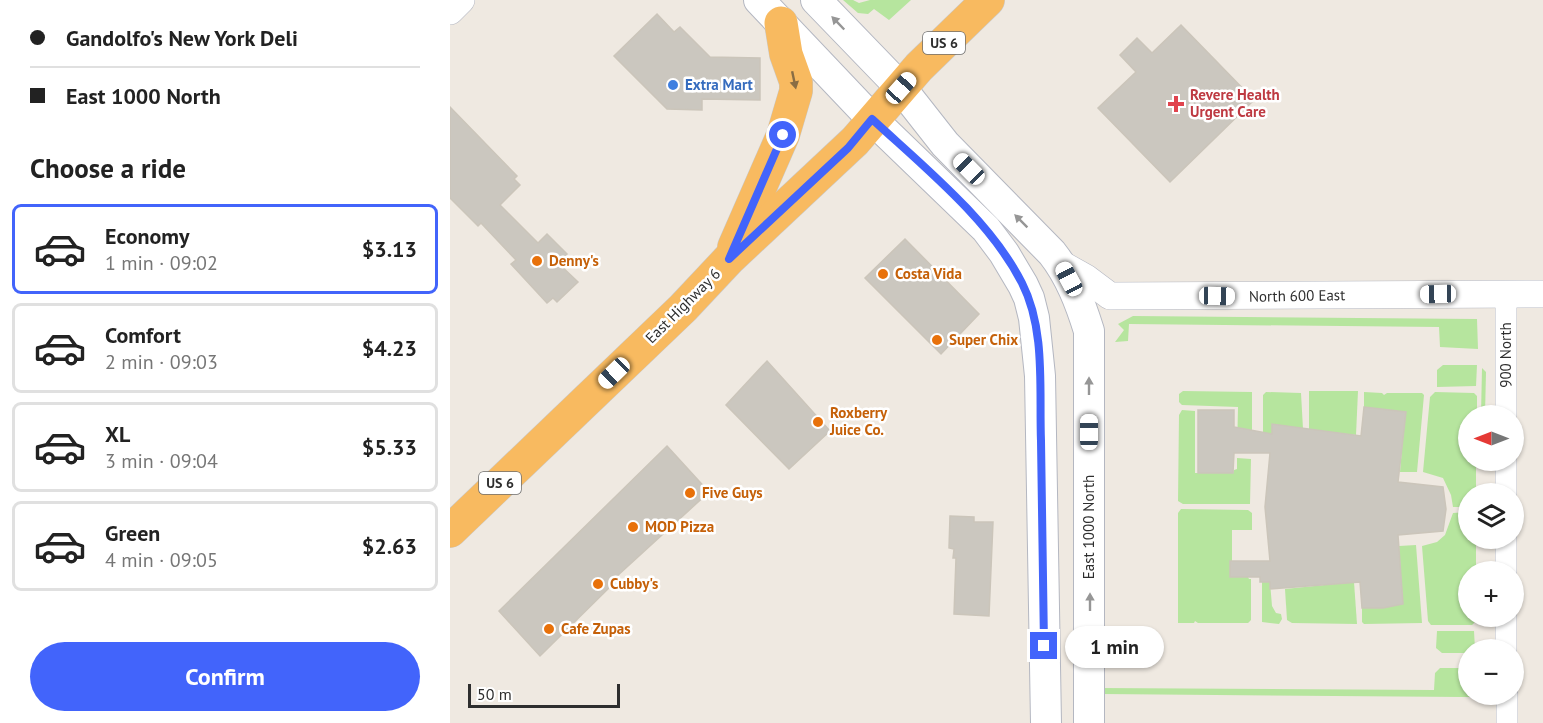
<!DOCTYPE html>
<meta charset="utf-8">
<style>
:root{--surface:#fff;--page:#f2f2f2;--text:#222;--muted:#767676;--line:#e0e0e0;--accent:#4264fb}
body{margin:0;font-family:"PT Sans",sans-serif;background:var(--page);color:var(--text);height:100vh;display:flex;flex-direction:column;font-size:22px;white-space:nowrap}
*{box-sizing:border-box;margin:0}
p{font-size:20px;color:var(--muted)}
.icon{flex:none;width:33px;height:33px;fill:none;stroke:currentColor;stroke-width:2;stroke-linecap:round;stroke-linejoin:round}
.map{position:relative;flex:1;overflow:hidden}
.panel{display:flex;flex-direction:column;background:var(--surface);width:450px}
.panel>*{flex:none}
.hud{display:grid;align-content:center;height:132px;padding:0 30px;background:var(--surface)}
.needle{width:39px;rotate:270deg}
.controls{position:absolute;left:1008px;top:405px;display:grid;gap:12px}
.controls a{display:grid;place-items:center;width:66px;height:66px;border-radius:50%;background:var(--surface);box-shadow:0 2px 4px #0004;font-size:30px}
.scale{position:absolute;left:18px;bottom:15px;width:152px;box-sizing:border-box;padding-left:6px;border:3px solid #2e2e2e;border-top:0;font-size:16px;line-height:21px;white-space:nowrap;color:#2e2e2e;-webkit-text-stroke:4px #fff;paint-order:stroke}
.end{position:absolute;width:27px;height:27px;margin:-14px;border:8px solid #4264fb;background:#fff;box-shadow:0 0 0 3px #fff}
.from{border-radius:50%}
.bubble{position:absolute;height:42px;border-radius:21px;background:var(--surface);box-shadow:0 2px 4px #0004;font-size:20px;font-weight:800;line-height:42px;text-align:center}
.car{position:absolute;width:18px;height:36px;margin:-18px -9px;border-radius:8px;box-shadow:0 0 4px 2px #0007;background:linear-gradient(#fff 24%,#345 0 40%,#fff 0 76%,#345 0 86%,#fff 0)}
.hud b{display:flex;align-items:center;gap:21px;height:57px;font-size:22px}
.hud b+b{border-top:2px solid var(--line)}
.hud i{width:15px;height:15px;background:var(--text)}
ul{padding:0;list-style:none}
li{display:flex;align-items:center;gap:18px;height:90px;margin:0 12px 9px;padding:0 18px;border:3px solid var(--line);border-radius:9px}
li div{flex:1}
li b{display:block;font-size:22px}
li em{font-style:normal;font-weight:800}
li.on{border-color:var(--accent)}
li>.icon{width:54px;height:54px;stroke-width:1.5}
h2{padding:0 30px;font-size:27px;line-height:72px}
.button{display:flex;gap:12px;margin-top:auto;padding:12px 30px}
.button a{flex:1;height:69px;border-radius:36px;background:var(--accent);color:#fff;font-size:24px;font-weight:800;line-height:69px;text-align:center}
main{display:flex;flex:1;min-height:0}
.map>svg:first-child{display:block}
.green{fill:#b6e59e}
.building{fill:#cbc7bf;stroke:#cbc5ba;stroke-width:1.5}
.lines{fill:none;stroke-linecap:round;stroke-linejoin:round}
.minor-casing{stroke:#b4b7c1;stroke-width:22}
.tertiary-casing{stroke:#b4b7c1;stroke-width:28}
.secondary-casing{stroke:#b4b7c1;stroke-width:32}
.trunk-casing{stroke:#c9c9c9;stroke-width:34}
.minor{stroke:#fff;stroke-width:21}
.tertiary{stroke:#fff;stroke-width:27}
.secondary{stroke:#fff;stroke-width:30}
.trunk{stroke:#f8ba60;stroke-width:33}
.oneway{fill:#969696}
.oneway2{fill:#896d44}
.route{stroke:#4264fb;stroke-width:8}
.shop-dot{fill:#3f7fe0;stroke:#fff;stroke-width:2}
.health-dot{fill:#e0444e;stroke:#fff;stroke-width:2}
.food-dot{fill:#e8710a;stroke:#fff;stroke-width:2}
.labels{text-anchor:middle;stroke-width:5;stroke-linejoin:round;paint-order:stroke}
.shield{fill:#fff;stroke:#6d6d6d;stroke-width:1.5}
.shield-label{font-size:14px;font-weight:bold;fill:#2e2e2e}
.shop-label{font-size:15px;font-weight:bold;fill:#366cbe;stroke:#fff;text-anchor:start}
.health-label{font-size:15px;font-weight:bold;fill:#be3a42;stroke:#fff;text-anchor:start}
.food-label{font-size:15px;font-weight:bold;fill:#c56008;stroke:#fff;text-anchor:start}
.street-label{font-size:15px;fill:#2e2e2e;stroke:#fff}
</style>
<main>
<section class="panel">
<div class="hud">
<b><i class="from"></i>Gandolfo's New York Deli</b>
<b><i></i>East 1000 North</b>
</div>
<h2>Choose a ride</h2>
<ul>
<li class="on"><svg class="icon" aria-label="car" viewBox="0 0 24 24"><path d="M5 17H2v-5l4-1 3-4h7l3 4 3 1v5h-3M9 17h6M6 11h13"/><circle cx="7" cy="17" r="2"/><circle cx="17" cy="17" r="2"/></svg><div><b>Economy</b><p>1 min · 09:02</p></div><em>$3.13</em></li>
<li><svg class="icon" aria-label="car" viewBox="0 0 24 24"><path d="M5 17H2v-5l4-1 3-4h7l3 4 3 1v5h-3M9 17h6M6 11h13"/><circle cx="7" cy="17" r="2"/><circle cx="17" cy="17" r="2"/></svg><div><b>Comfort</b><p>2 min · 09:03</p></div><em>$4.23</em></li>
<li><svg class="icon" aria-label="car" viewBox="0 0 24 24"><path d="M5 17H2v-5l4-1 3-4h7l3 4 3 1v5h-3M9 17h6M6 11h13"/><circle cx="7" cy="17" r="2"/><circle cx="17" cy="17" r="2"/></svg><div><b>XL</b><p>3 min · 09:04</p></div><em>$5.33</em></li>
<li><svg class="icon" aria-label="car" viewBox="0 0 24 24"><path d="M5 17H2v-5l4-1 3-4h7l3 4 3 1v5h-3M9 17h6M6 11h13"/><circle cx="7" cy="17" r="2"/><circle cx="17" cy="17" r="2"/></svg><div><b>Green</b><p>4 min · 09:05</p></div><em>$2.63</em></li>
</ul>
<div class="button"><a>Confirm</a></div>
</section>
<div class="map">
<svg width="1093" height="723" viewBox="0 0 1093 723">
<rect width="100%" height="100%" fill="#efe9e1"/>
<g class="green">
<path d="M393 0H403L409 3 420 0H461L439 20 424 9 418 14 408 13Z"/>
<path d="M683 316 1027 319 1028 349 990 347 989 327 679 324 678 341 665 342 674 330 668 324Z"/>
<path d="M993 365H1027L1026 386 987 387V370Z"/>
<path d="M1032 368 1036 372 1035 415H1031Z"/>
<path d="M733 391 802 392V449L787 452 788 407 732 405 729 402V394Z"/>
<path d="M859 391H908L906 435 859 430Z"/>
<path d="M816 392 851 393 853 429 822 424V433H813V395Z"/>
<path d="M914 392 932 393 934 395 937 393H972L974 395 967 472H950L955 412 914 407Z"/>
<path d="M985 392 1024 393 1027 396V415L1018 416V460L1026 461V493L1018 494V507H1003L1001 495 993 478 973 472 980 397Z"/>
<path d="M732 410 745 411V473H783L784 470 787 469V458L801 459 800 504H733L728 501 729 415Z"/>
<path d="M731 509 798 510 802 513V530H782V561L780 562V577H798L799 579H801V620L798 623H748L745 621 744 623H728V513Z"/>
<path d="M1018 512V538L1026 539V571L1018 572V616L1025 617V622L1022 625H981L978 621 972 546 987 542 995 535 1003 513Z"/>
<path d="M966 545 972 623 914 624 912 622V608H933L953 604 949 546Z"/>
<path d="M812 582H820L822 606 826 613 831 614 832 619 829 624 812 622Z"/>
<path d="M904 582 907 624 842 623 837 620 835 589Z"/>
<path d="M987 631H1024L1025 649 1018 650V653H992L986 648Z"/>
<path d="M990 668H1018V694L1024 695 1021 697H1013L652 694 649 688 984 690 985 673Z"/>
</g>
<g class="building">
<path d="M207 14 224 32 230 27 260 57 310 58V100L252 99V110L217 109 164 56Z"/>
<path d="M731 25 804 100 720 182 648 108 686 72 670 55 687 38 702 53Z"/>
<path d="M0 107 67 176 64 179 70 185 50 205 88 243 97 234 117 254 108 263 128 282 107 302 103 298 97 303 61 264 66 260 31 223 28 226 0 198Z"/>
<path d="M455 239 529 314 491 354 415 278Z"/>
<path d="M317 361 380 431 339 469 276 405Z"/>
<path d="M914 407 956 412 948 482 993 487 996 509 993 531 948 535 953 604 933 608H912L910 582 820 589V582H810V577H780V561H820L815 507 820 453H784L783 473H748V410H784V427L822 434V424L911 436Z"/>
<path d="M217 446 259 492 166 577 168 579 90 656 49 611Z"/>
<path d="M500 516 524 517V522H543L539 616 504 614 506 558H503L504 549 499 548Z"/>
</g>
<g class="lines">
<defs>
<g id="minor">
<path d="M1056 294V416"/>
<path d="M1056 460V494"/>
<path d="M1056 538V572"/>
<path d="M1056 616V650"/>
<path d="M1057 694V723"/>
</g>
<g id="tertiary">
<path d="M0 11 11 0"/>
<path d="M611 264 636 278 660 296 1093 294"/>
</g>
<g id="secondary">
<path d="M309 0 422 119 536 229 554 253 573 285 579 298 584 318 590 376 596 723"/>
<path d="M366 0 451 88 495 144 602 253C620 276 630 302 639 331V723"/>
</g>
<g id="trunk">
<path d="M284 247 333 135 346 91V82L336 54 331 23"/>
<path d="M0 531 233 308 279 259 405 141 469 67 538 0"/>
</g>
</defs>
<use href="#minor" class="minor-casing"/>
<use href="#tertiary" class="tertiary-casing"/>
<use href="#secondary" class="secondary-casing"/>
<use href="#trunk" class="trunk-casing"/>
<use href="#minor" class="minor"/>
<use href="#tertiary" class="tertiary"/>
<use href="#secondary" class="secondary"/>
<use href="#trunk" class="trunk"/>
</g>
<defs><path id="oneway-solid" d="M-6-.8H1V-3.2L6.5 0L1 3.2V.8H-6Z" transform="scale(1.5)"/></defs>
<g class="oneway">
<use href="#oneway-solid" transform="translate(388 23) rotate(-134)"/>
<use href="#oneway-solid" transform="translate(571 221) rotate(-135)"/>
<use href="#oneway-solid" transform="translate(639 386) rotate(-90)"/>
<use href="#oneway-solid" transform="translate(640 602) rotate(-90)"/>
</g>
<use class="oneway2" href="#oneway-solid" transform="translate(344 80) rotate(78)"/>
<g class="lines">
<path class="route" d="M333 135 279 259 398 148 422 119C474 167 540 220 572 283 596 330 589 390 591 441 592 509 593 578 594 646"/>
</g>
<circle class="shop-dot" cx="223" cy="85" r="6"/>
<path class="health-dot" d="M723 95h6v6h6v6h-6v6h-6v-6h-6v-6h6z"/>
<g class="food-dot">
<circle cx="87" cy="261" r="6"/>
<circle cx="433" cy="274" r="6"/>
<circle cx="487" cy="340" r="6"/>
<circle cx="368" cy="422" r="6"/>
<circle cx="240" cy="493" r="6"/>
<circle cx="183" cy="527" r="6"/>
<circle cx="148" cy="584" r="6"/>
<circle cx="99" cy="629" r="6"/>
</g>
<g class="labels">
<g class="shield">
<rect x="473" y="32" width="42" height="22" rx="4.5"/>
<rect x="29" y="472" width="42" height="22" rx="4.5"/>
</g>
<g class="shield-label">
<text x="494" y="48">US 6</text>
<text x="50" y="488">US 6</text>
</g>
<g class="shop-label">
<text x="235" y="90">Extra Mart</text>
</g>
<g class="health-label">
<text x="740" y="100">Revere Health<tspan x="740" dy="17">Urgent Care</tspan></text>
</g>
<g class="food-label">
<text x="99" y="266">Denny's</text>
<text x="445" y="279">Costa Vida</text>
<text x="499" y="345">Super Chix</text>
<text x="380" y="418">Roxberry<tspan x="380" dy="17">Juice Co.</tspan></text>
<text x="252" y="498">Five Guys</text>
<text x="195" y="532">MOD Pizza</text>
<text x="160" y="589">Cubby's</text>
<text x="111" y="634">Cafe Zupas</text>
</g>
<g class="street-label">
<text transform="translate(847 296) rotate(-1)" y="5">North 600 East</text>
<text transform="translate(233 306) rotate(-45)" y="5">East Highway 6</text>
<text transform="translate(1056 355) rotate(-90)" y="5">900 North</text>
<text transform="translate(639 527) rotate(-90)" y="5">East 1000 North</text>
</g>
</g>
</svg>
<div class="controls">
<a><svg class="needle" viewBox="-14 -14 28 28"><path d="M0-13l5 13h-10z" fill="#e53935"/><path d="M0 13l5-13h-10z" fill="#767676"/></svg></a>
<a><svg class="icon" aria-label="layers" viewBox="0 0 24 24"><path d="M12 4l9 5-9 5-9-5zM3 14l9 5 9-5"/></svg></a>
<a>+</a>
<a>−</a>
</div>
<div class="scale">50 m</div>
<i class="end from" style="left:333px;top:135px"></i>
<i class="end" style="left:594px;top:646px"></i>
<div class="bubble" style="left:615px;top:626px;width:99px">1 min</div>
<i class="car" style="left:451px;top:88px;rotate:42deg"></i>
<i class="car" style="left:519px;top:169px;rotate:315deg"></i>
<i class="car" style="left:619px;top:279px;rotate:332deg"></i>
<i class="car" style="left:988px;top:294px;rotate:269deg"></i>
<i class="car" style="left:767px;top:296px;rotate:91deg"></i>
<i class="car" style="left:164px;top:373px;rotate:226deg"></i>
<i class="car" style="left:639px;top:432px;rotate:0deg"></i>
</div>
</main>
